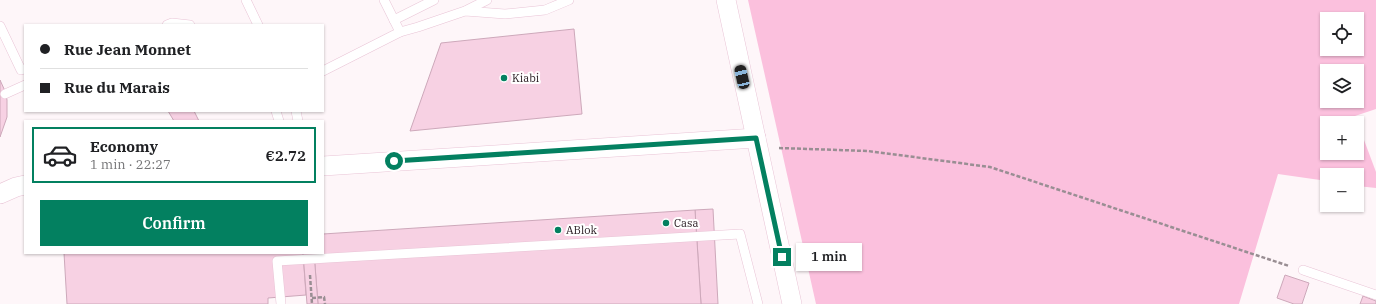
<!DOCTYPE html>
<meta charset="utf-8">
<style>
:root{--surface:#fff;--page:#f6f6f6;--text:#202124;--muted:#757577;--line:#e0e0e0;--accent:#038060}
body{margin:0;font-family:"IBM Plex Serif",serif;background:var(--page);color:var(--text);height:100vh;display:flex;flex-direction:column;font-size:15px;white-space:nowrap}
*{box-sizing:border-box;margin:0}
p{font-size:13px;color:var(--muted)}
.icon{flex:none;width:22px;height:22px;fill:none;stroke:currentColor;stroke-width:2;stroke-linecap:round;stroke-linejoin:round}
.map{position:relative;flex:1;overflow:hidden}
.sheet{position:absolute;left:24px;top:120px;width:300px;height:134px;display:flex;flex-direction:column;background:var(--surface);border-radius:0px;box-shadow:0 1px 3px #0004}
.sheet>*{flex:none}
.top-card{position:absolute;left:24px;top:24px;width:300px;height:88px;border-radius:0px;box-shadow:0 1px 3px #0004;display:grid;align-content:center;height:88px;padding:0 16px;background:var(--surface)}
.buttons{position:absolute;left:1320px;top:12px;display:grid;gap:8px}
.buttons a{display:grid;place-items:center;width:44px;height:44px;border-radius:0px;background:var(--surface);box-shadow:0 1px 3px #0004;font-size:20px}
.end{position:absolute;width:18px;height:18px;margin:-9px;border:5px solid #038060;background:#fff;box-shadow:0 0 0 2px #fff}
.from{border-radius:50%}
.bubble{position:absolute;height:28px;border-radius:0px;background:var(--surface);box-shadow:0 1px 3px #0004;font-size:13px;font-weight:600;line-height:28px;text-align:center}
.car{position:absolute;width:12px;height:24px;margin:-12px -6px;border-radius:5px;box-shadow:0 0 3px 1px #0007;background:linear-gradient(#222 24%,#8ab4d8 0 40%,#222 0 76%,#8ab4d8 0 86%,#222 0)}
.top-card b{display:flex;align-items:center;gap:14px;height:38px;font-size:15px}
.top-card b+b{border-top:1px solid var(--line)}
.top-card i{width:10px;height:10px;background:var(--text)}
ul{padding:7px 0 0;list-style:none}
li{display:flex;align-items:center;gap:12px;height:56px;margin:0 8px 6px;padding:0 8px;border:2px solid transparent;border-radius:0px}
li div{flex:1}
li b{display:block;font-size:15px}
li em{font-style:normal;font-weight:600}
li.selected{border-color:var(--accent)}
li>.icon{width:36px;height:36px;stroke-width:1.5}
.button{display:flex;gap:8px;margin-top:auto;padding:8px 16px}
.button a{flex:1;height:46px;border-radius:0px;background:var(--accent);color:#fff;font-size:16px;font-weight:600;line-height:46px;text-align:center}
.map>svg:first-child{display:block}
.green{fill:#fbc0dd;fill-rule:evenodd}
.building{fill:#f7d1e3;stroke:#cda8ba}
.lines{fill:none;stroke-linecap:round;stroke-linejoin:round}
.lane-casing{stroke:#e9c4d6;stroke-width:10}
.street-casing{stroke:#e9c4d6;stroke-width:20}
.path{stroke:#998e93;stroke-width:2.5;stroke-dasharray:4 2;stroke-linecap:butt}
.lane{stroke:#fff;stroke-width:9}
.street{stroke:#fff;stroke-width:19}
.route{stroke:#038060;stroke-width:5}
.poi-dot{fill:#038060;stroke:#fff;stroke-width:1.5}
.labels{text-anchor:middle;stroke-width:4;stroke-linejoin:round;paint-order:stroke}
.poi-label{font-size:11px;fill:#24171d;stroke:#fff;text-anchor:start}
</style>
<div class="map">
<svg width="1376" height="304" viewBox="0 0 1376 304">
<rect width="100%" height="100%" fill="#fef6f9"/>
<path class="green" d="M748 0H1376V109L1355 116 1376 172V188L1357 186V175H1327V181L1278 174 1239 304H816ZM1327 19H1357V49H1327ZM1327 71H1357V101H1327ZM1327 123H1357V153H1327Z"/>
<g class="building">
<path d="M574 29 582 114 410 131 441 43Z"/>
<path d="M0 80 5 91 7 100V117L0 137Z"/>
<path d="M168 111H194L199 121H174Z"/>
<path d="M713 209 718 304H701L695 210Z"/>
<path d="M695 210 701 304H318L314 253H323V234Z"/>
<path d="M64 253H303L306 295 268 298V304H67Z"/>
<path d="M303 253H314L318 304H307Z"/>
<path d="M1285 275 1309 283 1302 304H1294L1277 298Z"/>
<path d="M1363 296 1376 301V304H1360Z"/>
</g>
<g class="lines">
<defs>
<g id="lane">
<path d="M246 0 258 25"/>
<path d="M467 10 487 0"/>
<path d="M394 20 434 0"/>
<path d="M167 25 172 23 190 25"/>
<path d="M0 26 21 70 25 69"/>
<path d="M400 32 418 27 465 11 505 14 545 10 569 0"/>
<path d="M323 71 400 32 384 0"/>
<path d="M5 94 25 85"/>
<path d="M276 111 279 121"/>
<path d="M296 111 298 121"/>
<path d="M1303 270 1376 295"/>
<path d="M281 304 277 261 740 234 758 304"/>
</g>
<g id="street">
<path d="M726 0 792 304"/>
<path d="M323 166 756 138"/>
<path d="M0 194 16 187 25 185"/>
</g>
</defs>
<use href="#lane" class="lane-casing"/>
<use href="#street" class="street-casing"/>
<g class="path">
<path d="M779 148 868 151 990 167 1289 266"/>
<path d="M310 275 312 304"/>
<path d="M312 298 324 297 325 304"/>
</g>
<use href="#lane" class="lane"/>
<use href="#street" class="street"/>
</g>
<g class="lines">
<path class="route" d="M394 161 756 138 782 257"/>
</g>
<g class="poi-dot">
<circle cx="504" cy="78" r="4"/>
<circle cx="666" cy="223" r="4"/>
<circle cx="558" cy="230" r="4"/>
</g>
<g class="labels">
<g class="poi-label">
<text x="512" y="82">Kiabi</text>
<text x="674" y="227">Casa</text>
<text x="566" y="234">ABlok</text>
</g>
</g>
</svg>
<div class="buttons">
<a><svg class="icon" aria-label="locate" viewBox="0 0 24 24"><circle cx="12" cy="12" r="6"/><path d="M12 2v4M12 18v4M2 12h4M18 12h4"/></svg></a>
<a><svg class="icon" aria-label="layers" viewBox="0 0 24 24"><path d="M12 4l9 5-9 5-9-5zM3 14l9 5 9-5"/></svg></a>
<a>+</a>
<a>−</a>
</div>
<i class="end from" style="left:394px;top:161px"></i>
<i class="end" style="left:782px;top:257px"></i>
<div class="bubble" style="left:796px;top:243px;width:66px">1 min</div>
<i class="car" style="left:742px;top:77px;rotate:347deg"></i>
<div class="top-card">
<b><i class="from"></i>Rue Jean Monnet</b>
<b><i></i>Rue du Marais</b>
</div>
<section class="sheet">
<ul>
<li class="selected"><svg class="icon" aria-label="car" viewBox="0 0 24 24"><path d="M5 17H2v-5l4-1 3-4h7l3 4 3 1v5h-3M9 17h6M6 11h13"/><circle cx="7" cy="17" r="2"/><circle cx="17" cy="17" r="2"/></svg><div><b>Economy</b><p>1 min · 22:27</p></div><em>€2.72</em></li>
</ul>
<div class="button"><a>Confirm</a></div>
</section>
</div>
